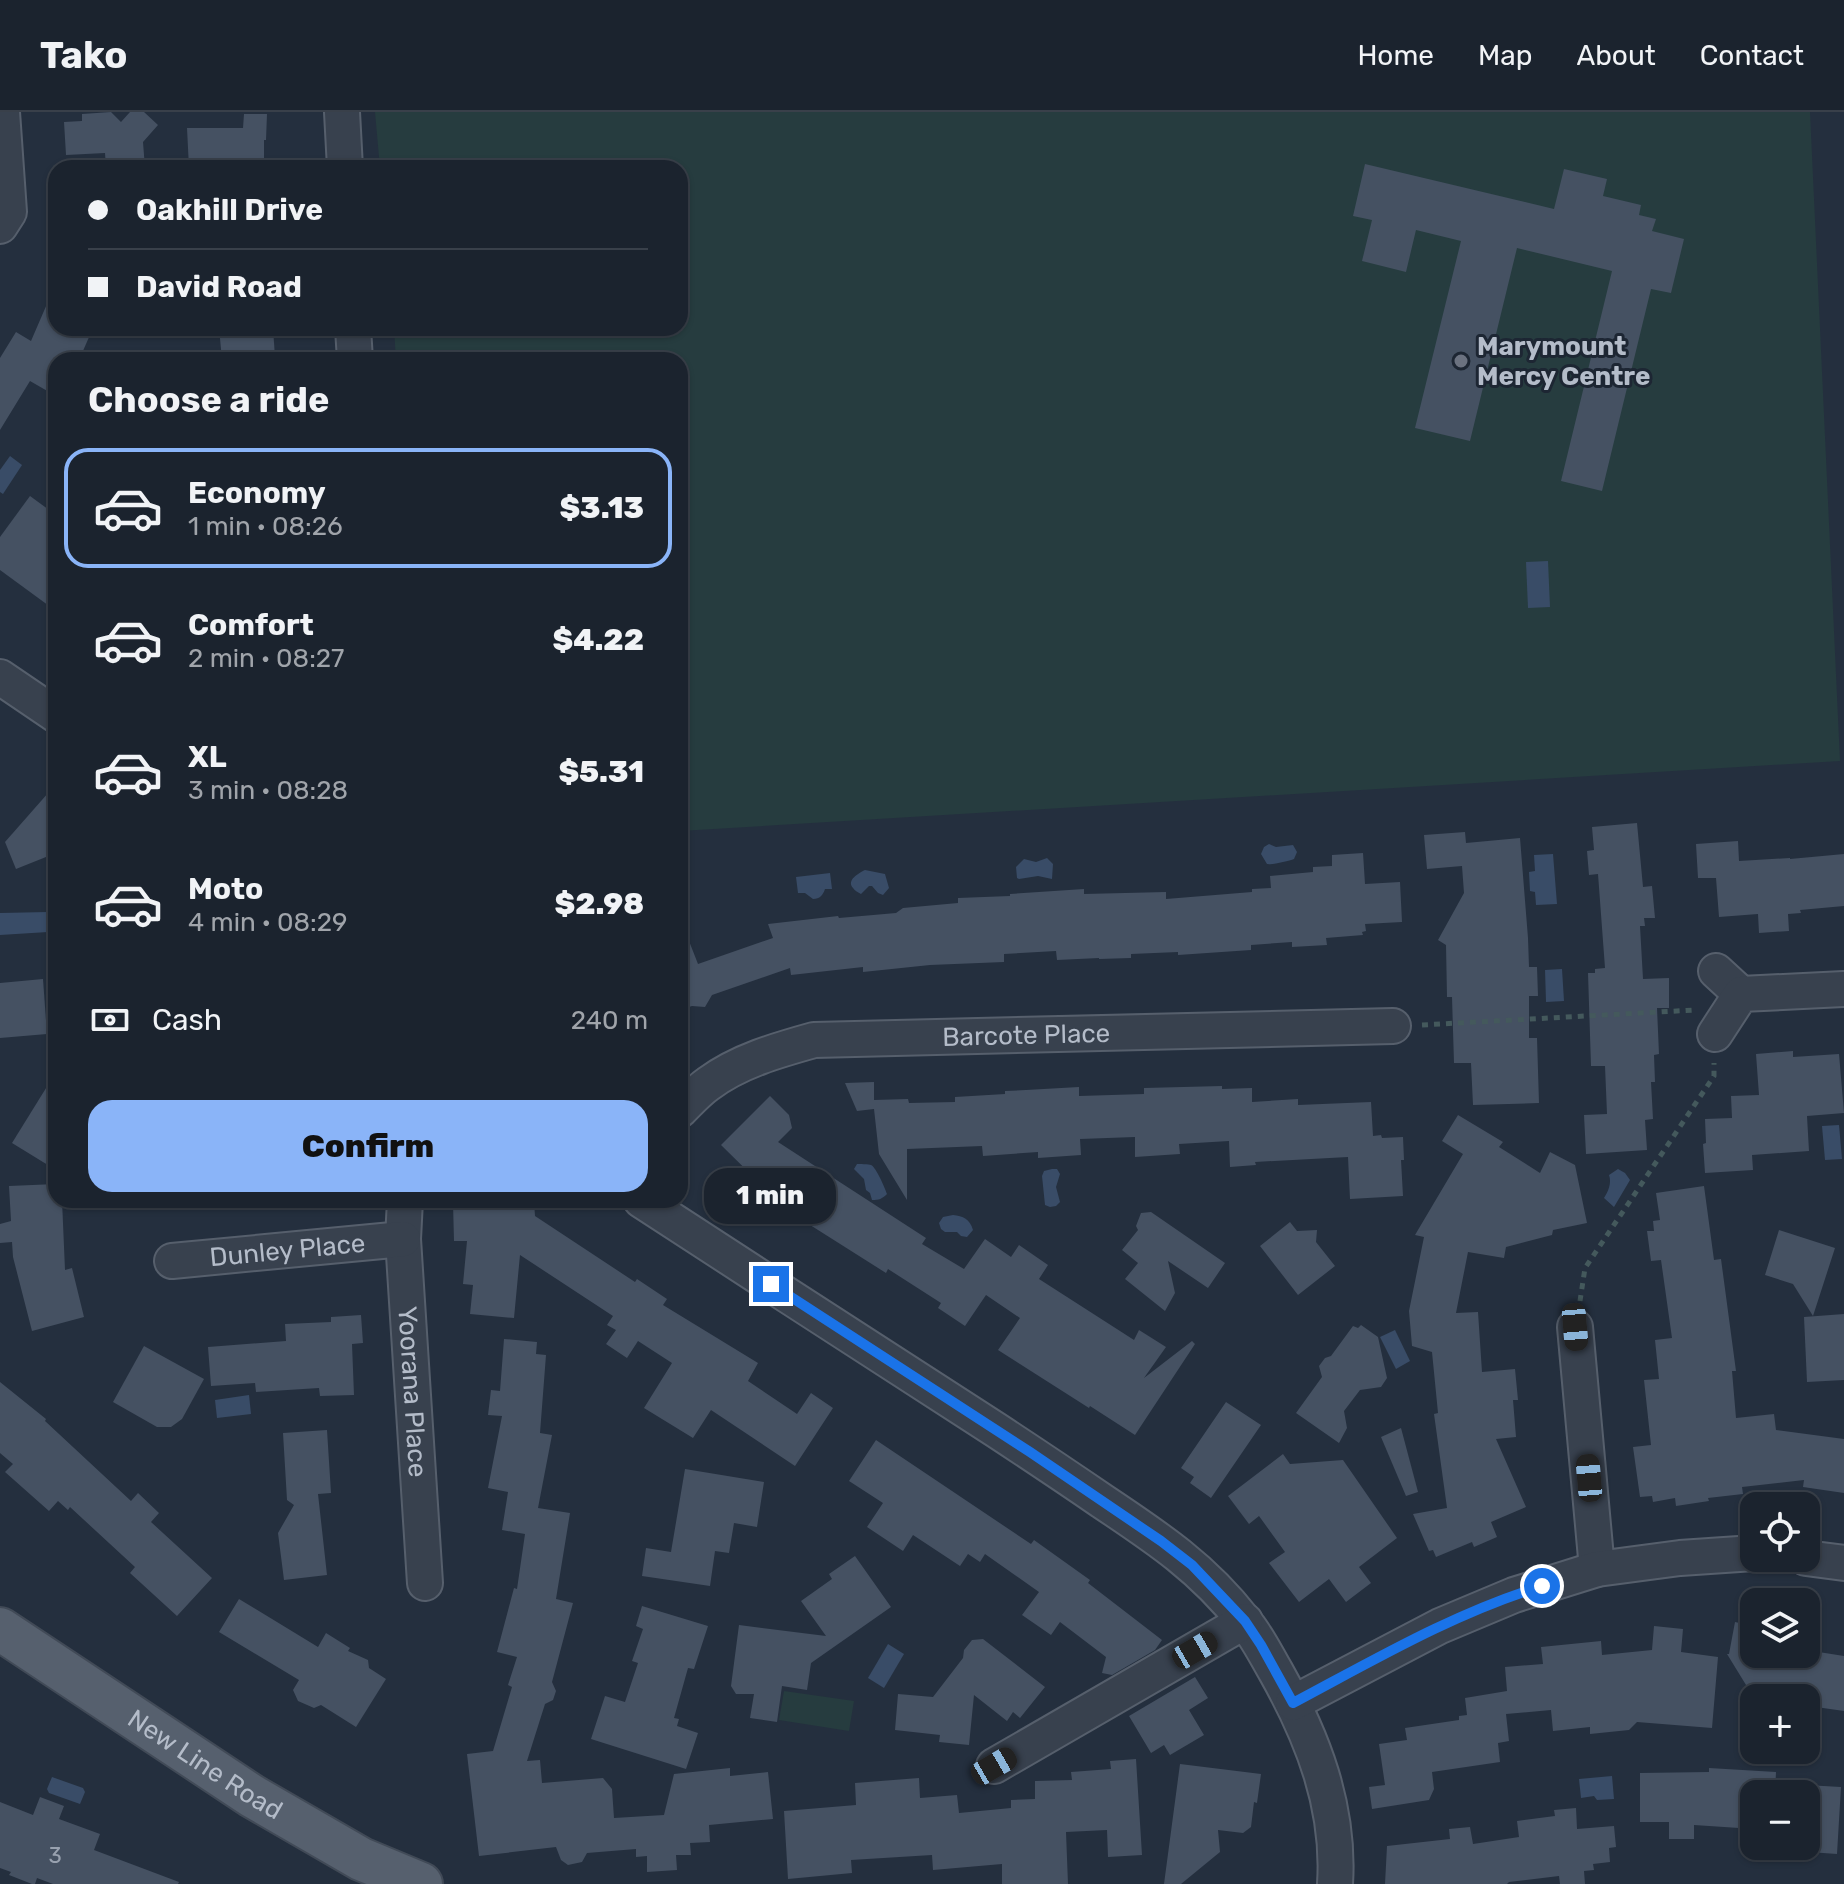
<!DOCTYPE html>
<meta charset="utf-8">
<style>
:root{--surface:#1b232e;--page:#282f3a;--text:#f1f3f6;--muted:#a0a4aa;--line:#39404a;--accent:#8ab4f8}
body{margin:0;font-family:Rubik,sans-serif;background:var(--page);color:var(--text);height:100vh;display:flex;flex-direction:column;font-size:30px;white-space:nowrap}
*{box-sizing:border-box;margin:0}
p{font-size:26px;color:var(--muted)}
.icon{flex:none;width:44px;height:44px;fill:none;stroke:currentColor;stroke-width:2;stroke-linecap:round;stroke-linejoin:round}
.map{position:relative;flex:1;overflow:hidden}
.sheet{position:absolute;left:48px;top:240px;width:640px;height:856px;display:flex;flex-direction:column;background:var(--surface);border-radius:24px;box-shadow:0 2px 6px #0004,0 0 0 2px var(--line)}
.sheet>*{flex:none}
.banner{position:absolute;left:48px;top:48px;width:640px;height:176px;border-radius:24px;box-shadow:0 2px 6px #0004,0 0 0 2px var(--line);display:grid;align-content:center;height:176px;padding:0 40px;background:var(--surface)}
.tools{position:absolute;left:1740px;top:1380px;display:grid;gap:16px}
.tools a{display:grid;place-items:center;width:80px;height:80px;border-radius:16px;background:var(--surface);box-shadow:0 2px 6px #0004,0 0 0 2px var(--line);font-size:40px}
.end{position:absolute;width:36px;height:36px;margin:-18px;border:10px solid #1a73e8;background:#fff;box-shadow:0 0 0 4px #fff}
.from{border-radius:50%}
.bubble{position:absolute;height:56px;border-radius:24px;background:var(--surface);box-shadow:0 2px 6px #0004,0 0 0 2px var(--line);font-size:26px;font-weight:800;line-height:56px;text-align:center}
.car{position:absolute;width:24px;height:48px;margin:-24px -12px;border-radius:10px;box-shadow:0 0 6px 2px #0007;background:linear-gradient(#222 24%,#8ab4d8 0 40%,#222 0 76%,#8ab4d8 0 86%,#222 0)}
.banner b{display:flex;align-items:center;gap:28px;height:76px;font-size:30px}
.banner b+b{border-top:2px solid var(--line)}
.banner i{width:20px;height:20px;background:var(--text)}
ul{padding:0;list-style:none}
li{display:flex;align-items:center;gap:24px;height:120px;margin:0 16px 12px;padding:0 24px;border:4px solid transparent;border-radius:24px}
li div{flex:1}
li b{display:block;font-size:30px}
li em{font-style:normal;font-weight:800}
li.on{border-color:var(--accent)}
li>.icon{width:72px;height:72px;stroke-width:1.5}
h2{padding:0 40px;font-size:36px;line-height:96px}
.pay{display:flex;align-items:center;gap:20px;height:88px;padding:0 40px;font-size:30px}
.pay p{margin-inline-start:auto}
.primary-button{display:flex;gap:16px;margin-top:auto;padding:16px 40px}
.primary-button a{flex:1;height:92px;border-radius:24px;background:var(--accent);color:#111;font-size:32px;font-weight:800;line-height:92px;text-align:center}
header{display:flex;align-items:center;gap:48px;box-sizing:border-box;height:112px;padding:0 40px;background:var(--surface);border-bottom:2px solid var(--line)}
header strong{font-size:38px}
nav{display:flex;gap:44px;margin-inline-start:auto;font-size:28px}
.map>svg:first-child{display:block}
.green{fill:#263c3f}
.water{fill:#394c67}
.building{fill:#455162}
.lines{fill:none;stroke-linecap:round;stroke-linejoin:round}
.minor-casing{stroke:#565f6c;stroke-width:38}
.major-casing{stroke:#414a57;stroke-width:46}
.path{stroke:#44595c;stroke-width:5;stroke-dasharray:6 6;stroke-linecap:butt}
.minor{stroke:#38414e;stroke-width:34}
.major{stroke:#56606e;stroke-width:42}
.route{stroke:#1a73e8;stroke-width:10}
.worship-dot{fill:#6b7280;stroke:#1d2633;stroke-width:3}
.labels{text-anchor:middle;stroke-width:6;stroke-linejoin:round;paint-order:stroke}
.number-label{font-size:22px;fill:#98a1af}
.poi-label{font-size:26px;font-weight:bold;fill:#b4bcc9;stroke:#1d2633;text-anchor:start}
.street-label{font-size:26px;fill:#b4bcc9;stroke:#1d2633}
</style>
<header>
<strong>Tako</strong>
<nav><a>Home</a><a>Map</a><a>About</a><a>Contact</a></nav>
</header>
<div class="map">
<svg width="1844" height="1772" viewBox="0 0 1844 1772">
<rect width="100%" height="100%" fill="#242f3e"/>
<g class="green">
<path d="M375 0H1810L1840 649 680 719V248H396L394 216H680V56H380Z"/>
<path d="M784 1579 854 1589 849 1619 779 1608Z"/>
</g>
<g class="water">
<path d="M10 344 22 353 3 382 0 380V358Z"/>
<path d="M1548 449 1550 495 1528 496 1526 450Z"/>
<path d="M1269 732 1276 735 1293 733 1297 740 1294 747C1289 749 1272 753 1267 752L1261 742 1264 735Z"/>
<path d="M1553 742 1557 792 1536 793 1535 780 1530 779 1529 760 1535 759 1534 743Z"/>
<path d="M1047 746 1053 752 1052 767 1038 764 1019 767 1017 766 1016 755 1024 747 1036 750Z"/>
<path d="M865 758 885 762 889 776 883 783 878 781 872 774H869L861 782C858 780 855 779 853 776 846 768 859 761 865 758Z"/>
<path d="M830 761 832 777H825C823 783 820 787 813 787L805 781H798L796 765Z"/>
<path d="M48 800V820L0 823V801Z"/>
<path d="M1562 857 1564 889 1546 890 1545 858Z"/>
<path d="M1839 1013 1842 1047 1825 1048 1822 1014Z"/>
<path d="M857 1052C859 1052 869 1052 871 1053 876 1055 885 1076 887 1082 882 1087 879 1088 872 1088L870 1081 866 1078 864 1067 854 1057Z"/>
<path d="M1052 1057H1057L1060 1062 1056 1075 1060 1090 1056 1094 1050 1095 1045 1093 1042 1064 1044 1059Z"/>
<path d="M1618 1057 1625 1061 1630 1068 1614 1095 1604 1086C1608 1080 1612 1071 1609 1063Z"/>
<path d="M953 1103C963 1104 970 1107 973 1118L967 1125 961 1124 957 1120H945L941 1117 939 1111 943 1105Z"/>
<path d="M1395 1218 1410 1249 1396 1257 1380 1225Z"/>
<path d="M249 1283 251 1302 217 1306 215 1288Z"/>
<path d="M888 1532 904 1542 884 1576 868 1566Z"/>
<path d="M1612 1664 1614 1687 1597 1688 1594 1684 1581 1686 1579 1667Z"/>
<path d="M52 1665 83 1676 85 1680 80 1692 49 1681 47 1677Z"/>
</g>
<g class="building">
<path d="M111 0 121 10 130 0H144L158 13 143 30 145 56H106L105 41 66 43 64 10 82 9V2Z"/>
<path d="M244 2H267L266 28H264V56H189L187 16H243Z"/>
<path d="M1365 52 1554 97 1564 57 1607 67 1603 84 1641 93 1639 103 1656 107 1652 119 1684 127 1671 181 1651 177 1602 379 1561 369 1612 159 1517 136 1470 329 1415 316 1461 129 1416 118 1406 160 1362 149 1372 108 1353 104Z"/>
<path d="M56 171V216H93L79 248H56V284L30 269 0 318V246L16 220 31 229Z"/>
<path d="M219 216H273L275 245 222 248Z"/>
<path d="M30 384 56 403V499L0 458V425Z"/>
<path d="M56 672V741L16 757 5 730Z"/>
<path d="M1637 711 1643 775 1652 774 1655 806H1644L1645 814H1640L1643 867 1669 866V896H1657L1659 942 1654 943 1655 970H1651L1653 1007 1645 1008 1647 1038 1586 1042 1584 1003 1607 1002 1605 954H1591L1588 861H1595V857L1605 856 1598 762 1589 763 1587 739 1594 738 1592 715Z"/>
<path d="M1465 720 1466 731 1520 726 1528 826 1529 855H1537L1538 884H1529V926H1537L1539 991 1473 993 1471 951H1454L1452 885H1447L1446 833 1438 828 1464 781 1462 754 1427 757 1424 723Z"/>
<path d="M1738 729 1739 749 1790 746V747L1844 742V794L1800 798 1801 801 1788 802 1789 819 1759 821 1758 802 1719 805 1716 766H1698L1696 732Z"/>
<path d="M1363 741 1365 772 1400 770 1402 810 1365 812 1366 819 1362 820 1363 823 1326 826 1327 833 1292 835V830L1251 833V838L1178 843V840L1131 842V846L1099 847V846L1057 848 1056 839 1004 842V850L930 853 863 860V855L791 863 790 856 712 883 705 895 692 894 680 898V812L682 811 698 852 773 826 768 812 838 804 839 806 896 801 903 796 958 791V786L1010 784V782L1084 777V782L1166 780V787L1252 780V777L1271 776 1270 764 1313 760V755L1332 754V743Z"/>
<path d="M43 867 47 922 0 926V871Z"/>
<path d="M1793 939V945L1839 942 1844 1001 1807 1004 1809 1039 1752 1043 1753 1058 1705 1061 1703 1032 1706 1031 1705 1007 1732 1006 1731 984 1759 983 1756 942Z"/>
<path d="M56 960V1058L12 1031Z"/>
<path d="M874 970V988L908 987 909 991 955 990V985L1005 982V979L1026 978 1079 975V984L1144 982V976L1222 974V977L1252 976V990L1298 987V993L1371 990 1373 1024 1381 1023 1382 1026 1403 1025 1404 1048H1401L1403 1084 1350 1087 1348 1045 1255 1050 1256 1053 1230 1055 1229 1029 1179 1032 1180 1042 1135 1045V1025L1080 1027 1081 1043 1038 1046V1040L983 1044 982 1034 907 1037V1088L879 1042 874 997 857 999 845 971Z"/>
<path d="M770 984 789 1003 792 1016 778 1030 926 1126 922 1132 964 1157 985 1127 1011 1145 1019 1133 1048 1153 1039 1167 1134 1228 1139 1218 1166 1235 1144 1266 1192 1229 1195 1232 1135 1323 1090 1294 1089 1296 998 1238 1020 1206 986 1183 965 1214 938 1196 941 1191 888 1157 886 1161 788 1099 721 1033Z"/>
<path d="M1458 1003 1503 1030 1499 1035 1540 1061 1550 1040 1575 1053 1587 1111 1553 1118 1552 1123 1506 1135 1504 1146 1468 1140 1456 1201 1478 1200 1482 1260 1515 1257 1518 1288H1513L1516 1325 1496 1327 1526 1395 1491 1410 1497 1425 1474 1435 1472 1430 1436 1445 1433 1438 1429 1439 1413 1402 1447 1396 1434 1302 1438 1301 1432 1240 1412 1234 1409 1199 1424 1125 1415 1123 1463 1042 1442 1029Z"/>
<path d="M56 1072V1088H62L65 1158 72 1156 84 1205 32 1219 13 1145 12 1130 0 1131V1112L11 1109 9 1074Z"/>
<path d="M1704 1074 1714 1148 1721 1147 1736 1259H1732L1736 1306 1774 1302 1776 1318 1844 1327V1381L1803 1375 1804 1368 1742 1375 1743 1382 1708 1386 1709 1389 1676 1394 1675 1386 1653 1390 1652 1384 1640 1385 1633 1335 1651 1333 1644 1268 1659 1267 1655 1228 1672 1226 1661 1148 1651 1149 1647 1119H1654L1653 1109 1660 1108 1656 1081Z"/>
<path d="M534 1089 535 1104 635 1170 637 1167 667 1187 663 1193 758 1251 748 1269 797 1302 811 1281 833 1296 795 1354 711 1298 693 1326 644 1296 672 1251 638 1229 627 1246 606 1232 616 1218 607 1213 613 1204 520 1143 514 1206 470 1202 473 1173 463 1172 467 1129H454L453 1091Z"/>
<path d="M1151 1100 1225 1151 1208 1176 1168 1149 1175 1181 1165 1199 1125 1167 1138 1151 1122 1138 1138 1118 1136 1114 1141 1101Z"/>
<path d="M1290 1110 1297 1119 1317 1118 1316 1130 1335 1154 1298 1183 1260 1134Z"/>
<path d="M1779 1118 1835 1136 1813 1204 1793 1172 1765 1163Z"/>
<path d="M1844 1202V1268L1807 1270 1804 1205Z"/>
<path d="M361 1203 363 1231 352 1232 354 1283 320 1284 319 1276 256 1280 255 1271 211 1274 208 1235 286 1229 285 1212 331 1210V1205Z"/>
<path d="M1361 1213 1378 1225 1387 1266 1381 1275 1360 1278 1344 1299 1347 1316 1339 1331 1296 1301 1322 1265 1319 1254 1325 1246 1331 1244 1353 1214 1358 1216Z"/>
<path d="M504 1227 537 1230 536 1242 546 1243 540 1321 552 1323 538 1396 570 1401 556 1487 573 1491 552 1570 556 1579 553 1588 545 1592 527 1649 540 1648 542 1671 603 1666 612 1677 614 1706 664 1703 674 1662 730 1656V1664L768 1660 773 1707 709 1713 710 1730 690 1731 691 1743H676L677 1758 647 1760V1744L636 1745V1737L587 1741 582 1750 568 1753 561 1748 556 1735 479 1744 467 1642 493 1639 512 1575 508 1573 517 1545 497 1540 514 1476 517 1477 525 1422 502 1418 508 1380 488 1376 502 1304 488 1303 491 1278 500 1279Z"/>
<path d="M144 1234 204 1267 182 1307 171 1315H157L113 1290Z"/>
<path d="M0 1270 46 1307 45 1309 131 1389 138 1381 159 1401 151 1410 212 1466 177 1504 130 1461 135 1455 70 1395 68 1398 58 1389 49 1399 5 1360 13 1352 0 1341Z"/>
<path d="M1226 1290 1261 1313 1211 1386 1190 1371 1194 1365 1181 1356Z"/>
<path d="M1401 1316 1418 1380 1406 1384 1381 1325Z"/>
<path d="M327 1318 331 1381 318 1382 327 1463 284 1468 278 1421 294 1393 287 1388 283 1321Z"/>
<path d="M876 1328 1031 1432 1034 1428 1090 1468 1088 1471 1162 1528 1155 1538 1112 1563 1102 1561 1106 1545 1060 1510 1051 1523 1022 1503 1039 1480 985 1442 980 1450 968 1442 960 1454 913 1423 903 1439 867 1415 883 1391 849 1369Z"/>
<path d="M1283 1342 1290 1352 1343 1348 1397 1426 1359 1455 1371 1471 1346 1490 1329 1467 1299 1490 1269 1451 1285 1440 1259 1404 1249 1412 1228 1384Z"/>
<path d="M685 1357 764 1370 757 1415 734 1411 729 1441 715 1439 710 1474 642 1464 646 1436 671 1440Z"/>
<path d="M855 1444 891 1495 811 1551 807 1578 782 1574 777 1610 750 1606 754 1582H736L731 1574 739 1513 826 1524 801 1489 832 1467 829 1462Z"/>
<path d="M239 1487 318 1535 326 1521 350 1536 348 1539 368 1548 369 1556 386 1567 356 1615 321 1593 314 1596 298 1589 293 1578 299 1568 219 1520Z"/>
<path d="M642 1494 708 1514 694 1557 688 1556 674 1606 679 1607 677 1614 698 1621 686 1657 591 1627 605 1584 625 1590 638 1551 632 1549 643 1517 636 1514Z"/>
<path d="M1735 1510 1754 1514V1542H1806V1538L1844 1544V1599L1816 1595 1818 1586H1754L1727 1542H1729Z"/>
<path d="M1654 1514 1683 1517 1681 1540 1718 1545 1712 1616 1637 1610 1629 1618 1590 1622V1615L1553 1619 1551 1598 1506 1602 1509 1629 1498 1631 1500 1650 1432 1660 1434 1677 1429 1688 1372 1697 1369 1675 1385 1673 1379 1632 1407 1628 1405 1616 1459 1608V1604L1467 1603 1465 1586 1507 1579 1505 1555 1543 1552 1541 1535 1601 1529 1602 1543 1652 1538Z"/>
<path d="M983 1527 1045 1575 1020 1606 1013 1600 1007 1609 974 1583 969 1633 939 1630 940 1623 895 1618 898 1582 933 1585 963 1546 964 1538 972 1528Z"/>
<path d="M1195 1565 1208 1586 1189 1598 1204 1623 1170 1643 1164 1633 1151 1641 1129 1604Z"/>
<path d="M1136 1647 1142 1743 1108 1745 1107 1718 1066 1720 1068 1772H1002V1752L933 1758 932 1743 851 1748 852 1761 788 1767 784 1699 856 1693 855 1671 919 1666 920 1686 957 1683 959 1701 1011 1696V1688L1035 1687V1669L1072 1668 1071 1660 1111 1657 1110 1649Z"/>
<path d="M1180 1652 1261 1662 1257 1691 1254 1690 1251 1715 1243 1721 1218 1718 1220 1740 1181 1772H1164Z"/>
<path d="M1709 1656 1776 1660 1775 1682H1754V1717L1694 1713V1727H1669V1710H1640V1661L1709 1660Z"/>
<path d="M1806 1673 1841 1675 1837 1742 1809 1740 1810 1726H1806Z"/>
<path d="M40 1685 64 1694 59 1707 100 1722 94 1738 179 1770 178 1772H53L37 1766 35 1772H32L9 1763 11 1760 0 1756V1690L33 1703Z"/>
<path d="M1576 1696 1577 1717 1614 1714 1616 1735 1609 1736 1610 1750 1593 1752 1594 1758 1584 1759 1585 1772H1560L1559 1764 1509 1770 1507 1772H1385L1387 1734 1450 1727 1449 1717 1470 1715 1473 1732 1519 1725 1517 1709 1555 1704 1554 1698Z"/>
</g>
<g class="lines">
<defs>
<g id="minor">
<path d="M342 0 345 56"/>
<path d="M0 114 9 100 2 0"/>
<path d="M353 216 355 248"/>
<path d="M0 565 56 603"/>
<path d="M1716 859 1741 882"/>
<path d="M1715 922 1741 882 1844 877"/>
<path id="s1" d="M680 998C689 989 698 979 708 972 739 949 778 938 814 928L1393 914"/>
<path id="s2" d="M405 1088 403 1127 425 1471"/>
<path d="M641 1088C759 1165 878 1242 996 1318 1031 1341 1067 1365 1102 1389 1156 1425 1203 1456 1244 1509 1257 1524 1266 1543 1276 1560 1313 1626 1340 1695 1335 1772"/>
<path id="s3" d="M172 1149 403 1127"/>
<path d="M1575 1215 1597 1457"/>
<path d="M1806 1446 1844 1451"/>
<path d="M1293 1591 1440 1514 1514 1483 1597 1457 1680 1446 1754 1441"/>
<path d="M994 1654 1245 1509"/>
</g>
<g id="major">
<path id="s4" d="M0 1517 252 1684 361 1747 421 1772"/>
</g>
</defs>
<use href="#minor" class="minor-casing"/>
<use href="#major" class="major-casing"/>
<g class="path">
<path d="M1422 913 1695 898"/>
<path d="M1580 1189 1585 1156 1714 964V951"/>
</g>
<use href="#minor" class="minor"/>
<use href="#major" class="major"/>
</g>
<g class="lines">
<path class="route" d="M771 1172 1030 1340 1161 1429 1192 1453 1245 1509 1261 1533 1293 1591C1374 1548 1454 1501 1542 1474"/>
</g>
<circle class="worship-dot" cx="1461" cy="249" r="8"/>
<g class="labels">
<g class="number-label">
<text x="55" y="1751">3</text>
</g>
<g class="poi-label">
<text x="1477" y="243">Marymount<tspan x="1477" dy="30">Mercy Centre</tspan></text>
</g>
<g class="street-label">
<text dy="9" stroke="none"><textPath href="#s1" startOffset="366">Barcote Place</textPath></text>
<text dy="9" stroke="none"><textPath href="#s3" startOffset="116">Dunley Place</textPath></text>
<text dy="9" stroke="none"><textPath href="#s2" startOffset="192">Yoorana Place</textPath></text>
<text dy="9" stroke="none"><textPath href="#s4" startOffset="246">New Line Road</textPath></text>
</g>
</g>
</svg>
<div class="tools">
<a><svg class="icon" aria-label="locate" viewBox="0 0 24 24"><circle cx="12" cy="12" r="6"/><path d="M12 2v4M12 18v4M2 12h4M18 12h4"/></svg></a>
<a><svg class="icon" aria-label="layers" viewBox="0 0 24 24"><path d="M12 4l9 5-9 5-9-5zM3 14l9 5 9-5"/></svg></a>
<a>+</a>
<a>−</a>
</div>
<i class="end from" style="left:1542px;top:1474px"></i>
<i class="end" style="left:771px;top:1172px"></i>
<div class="bubble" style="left:704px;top:1056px;width:132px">1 min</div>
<i class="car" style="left:1575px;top:1215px;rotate:175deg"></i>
<i class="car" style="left:1589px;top:1366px;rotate:355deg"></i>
<i class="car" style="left:1195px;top:1538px;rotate:60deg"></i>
<i class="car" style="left:994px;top:1654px;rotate:60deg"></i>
<div class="banner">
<b><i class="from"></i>Oakhill Drive</b>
<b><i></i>David Road</b>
</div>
<section class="sheet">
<h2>Choose a ride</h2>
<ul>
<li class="on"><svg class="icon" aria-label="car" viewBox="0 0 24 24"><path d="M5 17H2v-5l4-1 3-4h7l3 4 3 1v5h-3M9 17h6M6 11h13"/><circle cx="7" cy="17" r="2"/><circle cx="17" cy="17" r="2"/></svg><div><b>Economy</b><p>1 min · 08:26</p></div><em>$3.13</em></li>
<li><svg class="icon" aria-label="car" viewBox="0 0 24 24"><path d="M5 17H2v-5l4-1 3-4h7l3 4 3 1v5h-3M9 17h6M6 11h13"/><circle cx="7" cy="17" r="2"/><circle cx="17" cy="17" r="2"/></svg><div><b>Comfort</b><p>2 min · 08:27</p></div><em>$4.22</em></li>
<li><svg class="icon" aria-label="car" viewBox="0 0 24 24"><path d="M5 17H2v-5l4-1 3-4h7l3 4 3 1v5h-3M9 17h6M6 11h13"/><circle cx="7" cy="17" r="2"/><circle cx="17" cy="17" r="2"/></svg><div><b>XL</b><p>3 min · 08:28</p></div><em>$5.31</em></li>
<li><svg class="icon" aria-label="car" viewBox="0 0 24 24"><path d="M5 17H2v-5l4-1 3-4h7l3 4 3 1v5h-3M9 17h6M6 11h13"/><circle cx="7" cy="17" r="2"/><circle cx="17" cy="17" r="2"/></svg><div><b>Moto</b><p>4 min · 08:29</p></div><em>$2.98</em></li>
</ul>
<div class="pay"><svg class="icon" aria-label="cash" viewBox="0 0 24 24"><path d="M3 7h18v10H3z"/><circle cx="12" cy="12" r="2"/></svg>Cash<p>240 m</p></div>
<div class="primary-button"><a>Confirm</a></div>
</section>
</div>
